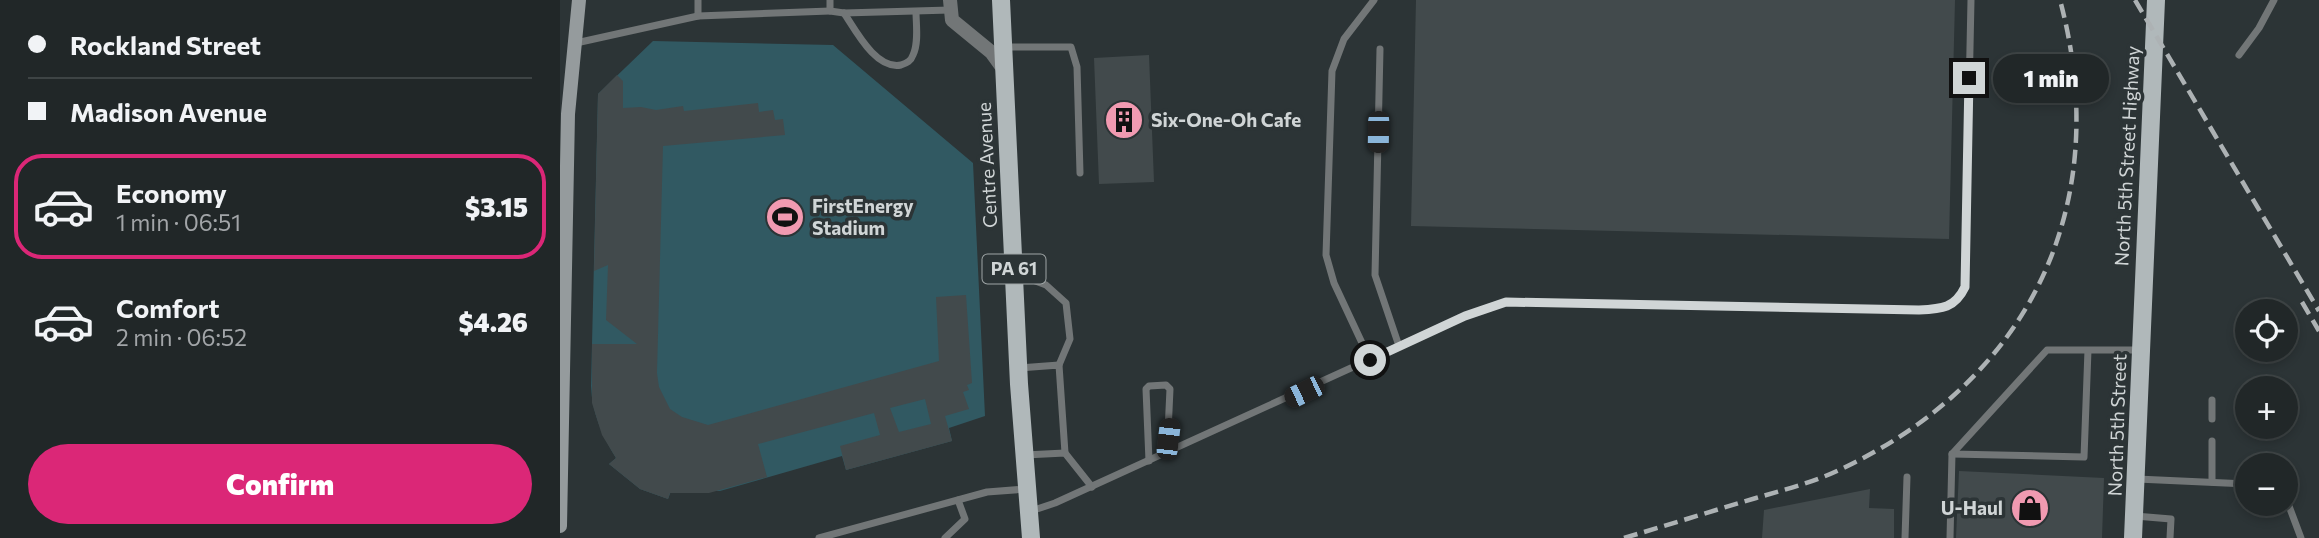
<!DOCTYPE html>
<meta charset="utf-8">
<style>
:root{--surface:#212728;--page:#292f30;--text:#f1f3f6;--muted:#a2a5a8;--line:#3e4445;--accent:#db2777}
body{margin:0;font-family:Commissioner,sans-serif;background:var(--page);color:var(--text);height:100vh;display:flex;flex-direction:column;font-size:26px;white-space:nowrap}
*{box-sizing:border-box;margin:0}
p{font-size:23px;color:var(--muted)}
.icon{flex:none;width:38px;height:38px;fill:none;stroke:currentColor;stroke-width:2;stroke-linecap:round;stroke-linejoin:round}
.map{position:relative;flex:1;overflow:hidden}
.side{display:flex;flex-direction:column;background:var(--surface);width:560px}
.side>*{flex:none}
.top-card{display:grid;align-content:center;height:154px;padding:0 28px;background:var(--surface)}
.fabs{position:absolute;left:1675px;top:299px;display:grid;gap:14px}
.fabs a{display:grid;place-items:center;width:63px;height:63px;border-radius:50%;background:var(--surface);box-shadow:0 4px 10px #0003,0 0 0 2px var(--line);font-size:35px}
.end{position:absolute;width:32px;height:32px;margin:-16px;border:9px solid #d0d5d6;background:#111;box-shadow:0 0 0 4px #111}
.from{border-radius:50%}
.bubble{position:absolute;height:49px;border-radius:24px;background:var(--surface);box-shadow:0 4px 10px #0003,0 0 0 2px var(--line);font-size:23px;font-weight:800;line-height:49px;text-align:center}
.car{position:absolute;width:21px;height:42px;margin:-21px -10px;border-radius:9px;box-shadow:0 0 5px 2px #0007;background:linear-gradient(#222 24%,#8ab4d8 0 40%,#222 0 76%,#8ab4d8 0 86%,#222 0)}
.top-card b{display:flex;align-items:center;gap:24px;height:66px;font-size:26px}
.top-card b+b{border-top:2px solid var(--line)}
.top-card i{width:18px;height:18px;background:var(--text)}
ul{padding:0;list-style:none}
li{display:flex;align-items:center;gap:21px;height:105px;margin:0 14px 10px;padding:0 14px;border:4px solid transparent;border-radius:28px}
li div{flex:1}
li b{display:block;font-size:26px}
li em{font-style:normal;font-weight:800}
li.active{border-color:var(--accent)}
li>.icon{width:63px;height:63px;stroke-width:1.5}
.button{display:flex;gap:14px;margin-top:auto;padding:14px 28px}
.button a{flex:1;height:80px;border-radius:42px;background:var(--accent);color:#fff;font-size:28px;font-weight:800;line-height:80px;text-align:center}
main{display:flex;flex:1;min-height:0}
.map>svg:first-child{display:block}
.green{fill:#315962}
.building{fill:#424a4c;fill-rule:evenodd}
.lines{fill:none;stroke-linecap:round;stroke-linejoin:round}
.lane{stroke:#727677;stroke-width:7}
.street{stroke:#727677;stroke-width:14}
.secondary{stroke:#959b9d;stroke-width:14}
.primary{stroke:#b0b8ba;stroke-width:18}
.rail{stroke:#adb2b4;stroke-width:4.5;stroke-dasharray:14 7;stroke-linecap:butt}
.route{stroke:#d0d5d6;stroke-width:9}
.labels{text-anchor:middle;stroke-width:7;stroke-linejoin:round;paint-order:stroke}
.shield{fill:#2c3436;stroke:#9fa5a6;stroke-width:2}
.shield-label{font-size:18px;font-weight:bold;fill:#d0d5d6}
.poi-label{font-size:19px;font-weight:bold;fill:#d0d5d6;stroke:#2c3436;text-anchor:start}
.street-label{font-size:19px;fill:#d0d5d6;stroke:#2c3436}
</style>
<main>
<section class="side">
<div class="top-card">
<b><i class="from"></i>Rockland Street</b>
<b><i></i>Madison Avenue</b>
</div>
<ul>
<li class="active"><svg class="icon" aria-label="car" viewBox="0 0 24 24"><path d="M5 17H2v-5l4-1 3-4h7l3 4 3 1v5h-3M9 17h6M6 11h13"/><circle cx="7" cy="17" r="2"/><circle cx="17" cy="17" r="2"/></svg><div><b>Economy</b><p>1 min · 06:51</p></div><em>$3.15</em></li>
<li><svg class="icon" aria-label="car" viewBox="0 0 24 24"><path d="M5 17H2v-5l4-1 3-4h7l3 4 3 1v5h-3M9 17h6M6 11h13"/><circle cx="7" cy="17" r="2"/><circle cx="17" cy="17" r="2"/></svg><div><b>Comfort</b><p>2 min · 06:52</p></div><em>$4.26</em></li>
</ul>
<div class="button"><a>Confirm</a></div>
</section>
<div class="map">
<svg width="1759" height="538" viewBox="0 0 1759 538">
<rect width="100%" height="100%" fill="#2c3436"/>
<path class="green" d="M93 41 273 45 413 163 425 416 389 428 392 441 286 470 282 456 160 491H111L108 499 80 489 49 464 56 458C42 435 32 413 31 386L38 94Z"/>
<g class="building">
<path d="M856 0H1395L1389 239 851 226Z"/>
<path d="M589 55 594 182 539 184 534 58Z"/>
<path d="M57 75 63 81V108L81 107 96 110 123 106 124 111 198 103 199 112 213 110 215 120 223 119 225 135 103 146 97 373 99 387 110 409 122 417 148 425 379 361 376 297 406 295 412 383 407 385 409 390 403 392 409 409 385 416 392 441 286 470 280 446 320 435 314 413 198 444 207 477 149 493H110L108 499 80 489 49 464 56 458 42 435 32 403V344H77L46 320 48 265 34 271 38 94ZM365 399 371 424 339 432 330 408Z"/>
<path d="M1399 471 1544 478 1542 538H1396Z"/>
<path d="M1310 489 1309 508 1334 509V538H1202L1204 510Z"/>
</g>
<g class="lines">
<g class="lane">
<path d="M138 0V16"/>
<path d="M270 0V11L284 13 390 10"/>
<path d="M284 13C296 31 316 70 341 65 347 63 351 61 353 55 359 43 356 24 356 12"/>
<path d="M16 43 138 16 270 11"/>
<path d="M444 47H511L517 67 520 173"/>
<path d="M820 49 815 275 839 346"/>
<path d="M1679 55 1699 28 1714 0"/>
<path d="M455 273 486 285 506 303 510 339 499 365"/>
<path d="M1528 350 1524 457 1392 454 1487 350H1581"/>
<path d="M810 360 774 283 766 255 772 71 784 39 814 0"/>
<path d="M459 368 499 365 505 453"/>
<path d="M1652 400V419"/>
<path d="M465 455 505 453 532 487"/>
<path d="M589 461 586 389 589 386 606 385 610 389 607 453"/>
<path d="M1577 479 1687 484"/>
<path d="M1652 482V441"/>
<path d="M1726 498 1741 538"/>
<path d="M471 511 495 503 905 316 946 302 1359 310C1382 309 1395 308 1405 287L1411 0"/>
<path d="M1575 516 1611 519 1610 538"/>
<path d="M259 538 427 492 466 489"/>
<path d="M385 538 405 519 398 500"/>
<path d="M1345 538 1347 477"/>
<path d="M1390 538 1392 454"/>
</g>
<path class="street" d="M390 0 392 20 431 52 444 70"/>
<path class="secondary" d="M0 526 8 114 19 0"/>
<g class="primary">
<path d="M441 0 459 384 471 538"/>
<path d="M1573 538 1596 0"/>
</g>
<g class="rail">
<path d="M1575 0 1759 311"/>
<path d="M1742 302 1759 331"/>
<path d="M1064 538C1108 525 1152 511 1196 498 1223 490 1251 483 1277 471 1470 382 1555 205 1500 0"/>
</g>
</g>
<g class="lines">
<path class="route" d="M810 360 905 316 946 302 1359 310C1382 309 1395 308 1405 287L1409 78"/>
</g>
<defs>
<symbol id="building-disc" viewBox="-11 -11 22 22"><circle r="9.5" fill="#f19ab1" stroke="#2c3436"/><path d="M-4-6H4V6H1V3H-1V6H-4ZM-2.5-4.3h1.7v1.8h-1.7ZM.8-4.3h1.7v1.8H.8ZM-2.5-1h1.7V.8h-1.7ZM.8-1h1.7V.8H.8Z" fill="#111"/></symbol>
<symbol id="stadium-disc" viewBox="-11 -11 22 22"><circle r="9.5" fill="#f19ab1" stroke="#2c3436"/><path d="M0-5a6.5 5 0 1 0 0 10a6.5 5 0 1 0 0-10ZM-3.5-1.8h7v3.6h-7Z" fill="#111"/></symbol>
<symbol id="shop-disc" viewBox="-11 -11 22 22"><circle r="9.5" fill="#f19ab1" stroke="#2c3436"/><path d="M-5-2.5h2.3a2.7 3.5 0 0 1 5.4 0H5L5.5 6h-11ZM-1.5-2.5h3a1.5 2.3 0 0 0-3 0Z" fill="#111"/></symbol>
</defs>
<g fill-rule="evenodd">
<use href="#building-disc" x="542" y="98" width="44" height="44"/>
<use href="#stadium-disc" x="203" y="195" width="44" height="44"/>
<use href="#shop-disc" x="1448" y="486" width="44" height="44"/>
</g>
<g class="labels">
<rect class="shield" x="422.5" y="254.5" width="63" height="29" rx="5"/>
<g class="shield-label">
<text x="454" y="275">PA 61</text>
</g>
<g class="poi-label">
<text x="591" y="127">Six-One-Oh Cafe</text>
<text x="252" y="213">FirstEnergy<tspan x="252" dy="22">Stadium</tspan></text>
<text x="1443" y="515" text-anchor="end">U-Haul</text>
</g>
<g class="street-label">
<text transform="translate(1567 156) rotate(-87)" y="7">North 5th Street Highway</text>
<text transform="translate(427 165) rotate(-93)" y="7">Centre Avenue</text>
<text transform="translate(1557 425) rotate(-88)" y="7">North 5th Street</text>
</g>
</g>
</svg>
<div class="fabs">
<a><svg class="icon" aria-label="locate" viewBox="0 0 24 24"><circle cx="12" cy="12" r="6"/><path d="M12 2v4M12 18v4M2 12h4M18 12h4"/></svg></a>
<a>+</a>
<a>−</a>
</div>
<i class="end from" style="left:810px;top:360px"></i>
<i class="end" style="left:1409px;top:78px"></i>
<div class="bubble" style="left:1433px;top:54px;width:116px">1 min</div>
<i class="car" style="left:818px;top:132px;rotate:181deg"></i>
<i class="car" style="left:744px;top:392px;rotate:244deg"></i>
<i class="car" style="left:608px;top:439px;rotate:7deg"></i>
</div>
</main>
